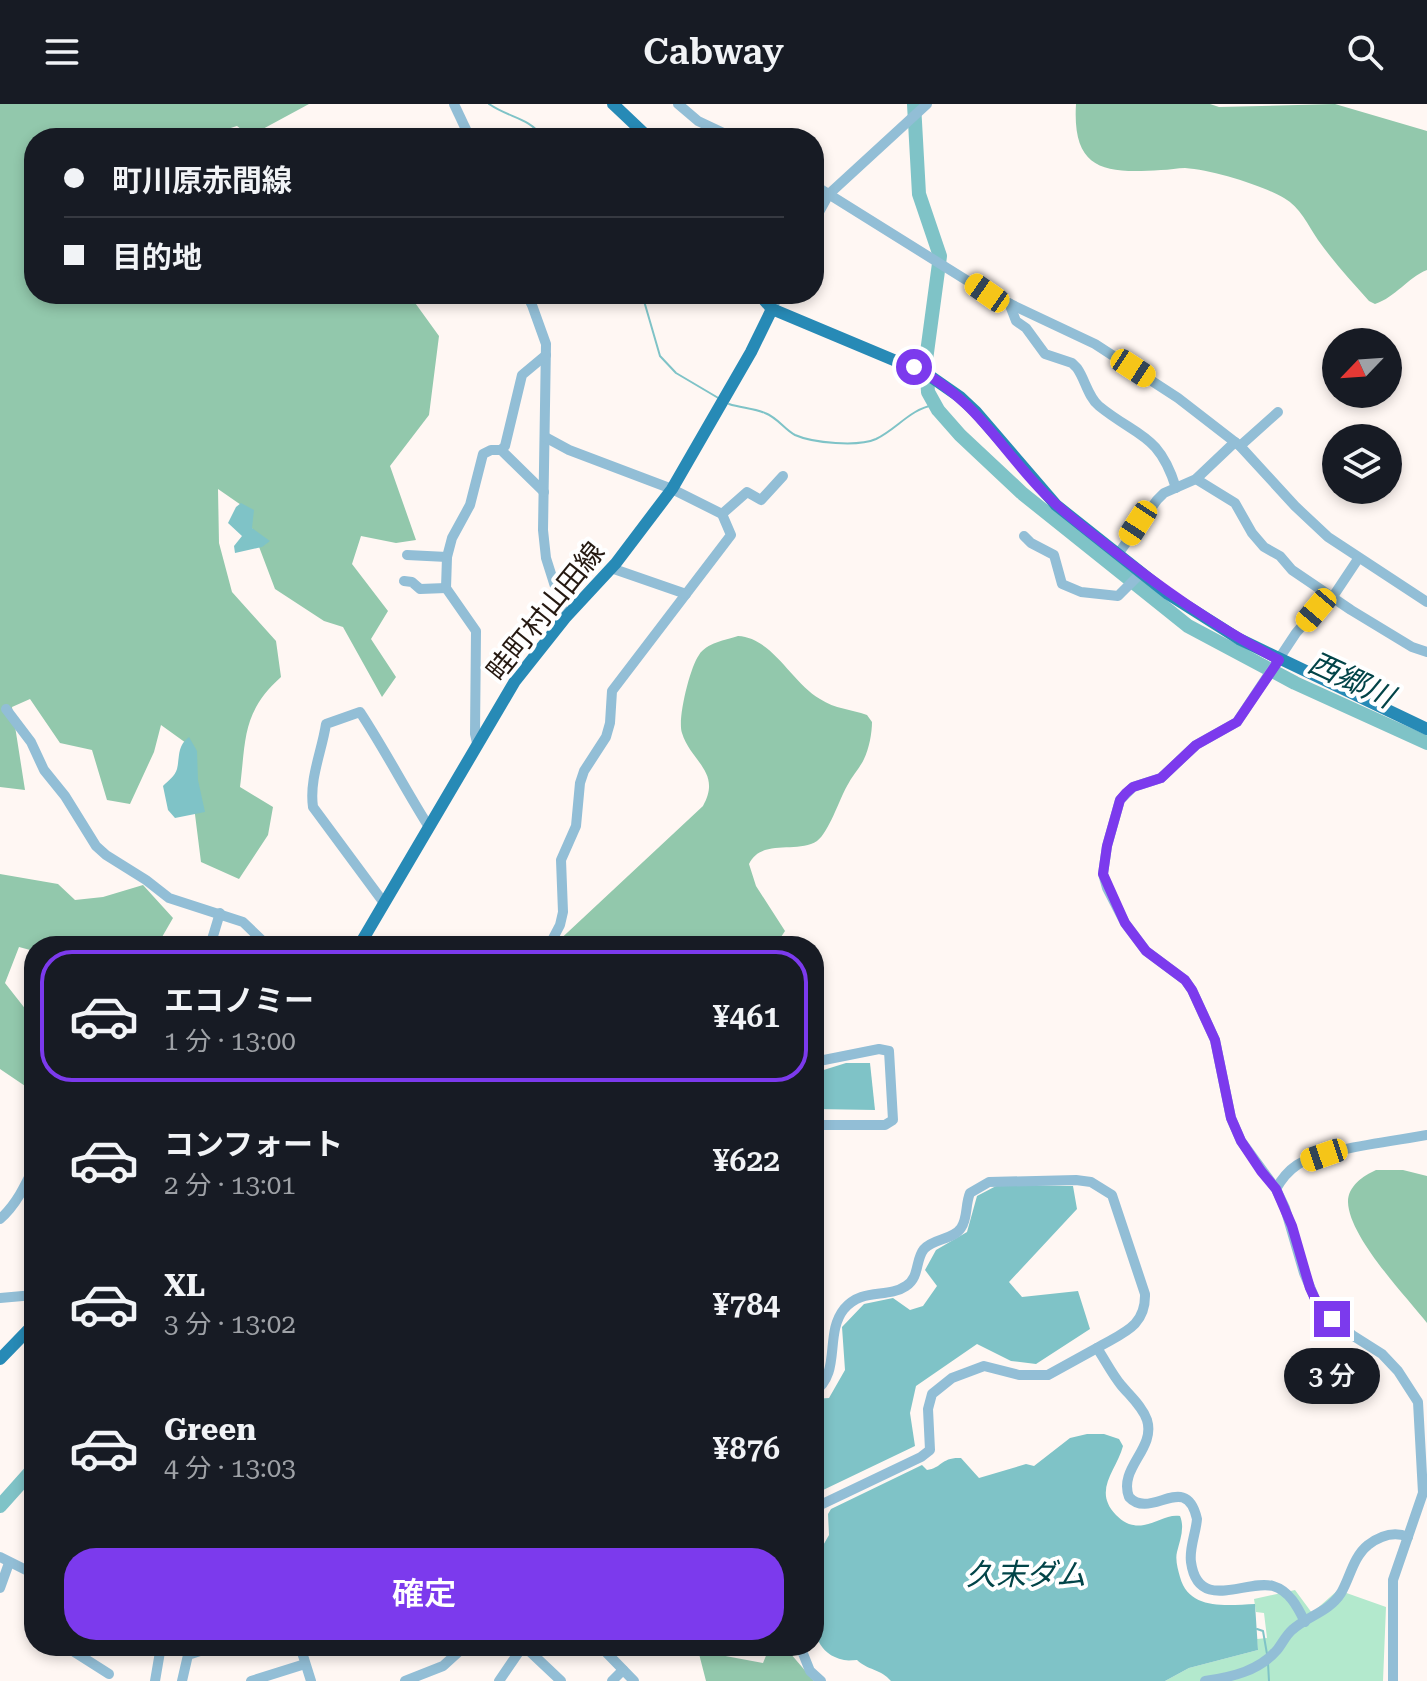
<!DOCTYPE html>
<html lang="ja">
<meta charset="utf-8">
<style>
:root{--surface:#171b24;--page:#20242c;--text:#f1f3f6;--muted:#9ea1a6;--line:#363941;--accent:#7c3aed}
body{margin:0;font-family:"Roboto Serif","Noto Sans JP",serif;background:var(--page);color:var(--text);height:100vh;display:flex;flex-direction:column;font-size:30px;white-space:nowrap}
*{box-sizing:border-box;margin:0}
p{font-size:26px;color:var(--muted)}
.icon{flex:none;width:44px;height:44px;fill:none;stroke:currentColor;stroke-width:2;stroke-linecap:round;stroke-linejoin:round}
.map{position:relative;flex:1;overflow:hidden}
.sheet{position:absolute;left:24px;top:832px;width:800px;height:720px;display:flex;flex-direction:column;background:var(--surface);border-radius:32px;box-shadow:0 4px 12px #0003}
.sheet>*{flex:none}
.hud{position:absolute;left:24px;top:24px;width:800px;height:176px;border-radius:32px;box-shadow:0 4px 12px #0003;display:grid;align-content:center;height:176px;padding:0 40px;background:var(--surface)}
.needle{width:52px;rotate:245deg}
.buttons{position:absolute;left:1322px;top:224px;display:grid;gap:16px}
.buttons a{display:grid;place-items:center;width:80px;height:80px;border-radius:50%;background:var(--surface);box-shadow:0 4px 12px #0003;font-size:40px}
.end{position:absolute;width:36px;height:36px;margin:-18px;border:10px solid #7c3aed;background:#fff;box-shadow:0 0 0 4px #fff}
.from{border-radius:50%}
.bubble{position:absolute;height:56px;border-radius:28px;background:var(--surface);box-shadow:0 4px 12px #0003;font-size:26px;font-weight:600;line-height:56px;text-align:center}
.car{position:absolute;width:24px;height:48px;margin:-24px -12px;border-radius:10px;box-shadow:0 0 6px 2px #0007;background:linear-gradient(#f5c518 24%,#345 0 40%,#f5c518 0 76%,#345 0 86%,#f5c518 0)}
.hud b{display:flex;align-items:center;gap:28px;height:76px;font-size:30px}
.hud b+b{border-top:2px solid var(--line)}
.hud i{width:20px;height:20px;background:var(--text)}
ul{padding:14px 0 0;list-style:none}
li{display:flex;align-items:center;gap:24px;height:132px;margin:0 16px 12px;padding:0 24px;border:4px solid transparent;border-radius:32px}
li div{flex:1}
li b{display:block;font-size:30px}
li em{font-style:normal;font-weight:600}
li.on{border-color:var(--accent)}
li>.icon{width:72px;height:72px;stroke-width:1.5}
.cta{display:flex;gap:16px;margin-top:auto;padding:16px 40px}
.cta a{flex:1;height:92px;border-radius:32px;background:var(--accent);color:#fff;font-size:32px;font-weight:600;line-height:92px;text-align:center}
header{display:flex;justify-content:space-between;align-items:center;height:104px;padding:0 40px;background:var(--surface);font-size:36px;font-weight:600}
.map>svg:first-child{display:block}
.green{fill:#b3e9cd}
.forest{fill:#92c8ac}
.water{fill:#7fc3c7}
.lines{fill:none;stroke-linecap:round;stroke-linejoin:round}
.stream{stroke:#7fc3c7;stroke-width:2}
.river{stroke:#7fc3c7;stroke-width:14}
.minor{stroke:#92bed6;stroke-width:10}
.major{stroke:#278ab6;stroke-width:12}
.route{stroke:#7c3aed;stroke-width:10}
.labels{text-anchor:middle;stroke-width:8;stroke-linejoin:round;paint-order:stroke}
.street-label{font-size:28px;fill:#251911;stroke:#fff}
.water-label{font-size:30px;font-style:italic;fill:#024448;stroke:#fff}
</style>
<header><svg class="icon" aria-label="menu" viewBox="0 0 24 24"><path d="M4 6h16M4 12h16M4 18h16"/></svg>Cabway<svg class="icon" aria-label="search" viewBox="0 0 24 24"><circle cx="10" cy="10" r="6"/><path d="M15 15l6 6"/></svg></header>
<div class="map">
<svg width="1427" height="1577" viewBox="0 0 1427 1577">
<rect width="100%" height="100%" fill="#fff7f3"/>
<path class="green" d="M1295 1486 1312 1509 1338 1486 1386 1503 1383 1577H1165L1189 1564 1258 1546 1257 1535 1267 1534 1264 1509 1256 1508 1254 1495Z"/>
<g class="forest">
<path d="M0 0H309L250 32 237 22 199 34H34V190H354L413 196 439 232 429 311 390 362 416 436 396 439 361 432 352 460 388 507 371 535 396 573 382 593 343 523 324 517 275 485 244 403 218 385 219 439 232 488 276 537 281 573C242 608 246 635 240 683L273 703 268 731 239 775 201 758 186 639 161 621 154 648 130 700 107 696 92 646 60 639 30 595 12 603 25 686 0 683Z"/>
<path d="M1076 0H1210L1219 3 1335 0 1427 27V166C1407 174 1396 193 1375 200L1369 197C1351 177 1333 157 1318 136 1308 121 1300 103 1284 94 1262 81 1212 66 1185 64 1178 64 1169 66 1161 66 1104 70 1072 66 1076 0Z"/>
<path d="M738 532C773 534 791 578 820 595 835 605 851 605 867 611L872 618C872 629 869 645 864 655 860 664 852 672 847 682 839 696 829 728 817 737 797 750 761 734 749 760L756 782 785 827 775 842H553L703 702C722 668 691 658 682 629 677 616 690 563 699 551 706 539 726 536 738 532Z"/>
<path d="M0 770 58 780 75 796 103 793 143 781 173 814 158 840 150 842H34V847L19 843 5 879 34 916V988L0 965Z"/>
<path d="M1376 1066H1403L1427 1072V1219C1405 1191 1349 1133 1348 1098 1348 1082 1363 1072 1376 1066Z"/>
<path d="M697 1542H715L720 1551 763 1559 770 1542H788L790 1549 814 1577H706Z"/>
</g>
<g class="water">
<path d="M241 399 254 406 252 424 270 437 262 443 235 449 234 442 242 432 228 419 236 403Z"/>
<path d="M189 633 197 647 198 676 205 708 175 714 168 706 163 682C168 677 175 672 177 665 180 652 177 642 189 633Z"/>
<path d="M846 959H870L875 1006 814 1005V969Z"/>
<path d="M998 1081 1073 1082 1077 1105 1009 1178 1022 1193 1078 1187 1090 1225 1036 1260 1011 1257 977 1240 916 1282 910 1309 915 1342 821 1387 814 1384V1295L829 1294 845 1266 842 1223 864 1200 893 1194 910 1206 923 1202 937 1182 925 1166 936 1146 967 1128 977 1092Z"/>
<path d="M1087 1330H1104L1119 1335 1123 1342C1117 1366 1092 1386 1116 1411 1124 1419 1132 1423 1144 1421 1157 1419 1167 1410 1180 1412 1185 1424 1180 1436 1177 1448 1175 1456 1178 1466 1180 1473 1189 1507 1227 1501 1255 1500L1258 1546 1189 1564 1165 1577H891C881 1565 867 1566 857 1556 853 1556 849 1557 844 1556 804 1548 814 1500 814 1470L817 1464V1452L829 1431 828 1410 831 1405 922 1361 927 1366C942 1364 941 1353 961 1354L979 1374 1026 1360 1034 1362 1070 1334Z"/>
</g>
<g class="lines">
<g class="stream">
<path d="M489 0C511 15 527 12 544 34"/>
<path d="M642 190 660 252 676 269 720 295"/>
<path d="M729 300C741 304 754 304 765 309 778 314 784 325 795 331 813 339 858 343 876 335 897 325 910 305 934 301"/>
<path d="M1257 1525 1263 1527 1267 1550"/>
<path d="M1268 1559 1269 1577"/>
</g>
<g class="river">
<path d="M914 0 919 90 940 152 926 256 928 288 938 306 960 331 1023 390 1188 522 1295 579 1427 639"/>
<path d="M0 1402 34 1364"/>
</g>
<g class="minor">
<path d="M454 0 470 34"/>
<path d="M678 0 698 17 734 34"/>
<path d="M814 81 987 189 1095 240 1178 294 1240 342 1295 402 1328 433 1427 498"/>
<path d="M814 117 829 90 927 0"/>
<path d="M528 190 546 240 543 426 546 454 565 514"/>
<path d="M531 199 539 190"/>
<path d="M1009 199 1016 217 1026 224 1045 250 1072 259 1077 264C1085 275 1088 293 1099 302 1137 333 1159 329 1176 384"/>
<path d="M772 205 779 190"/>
<path d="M545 333 569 346 672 385 722 410 731 431 612 587 610 619 606 633 584 667 580 679 576 722 561 756 563 808 560 821 549 842"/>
<path d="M1240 342 1278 308"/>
<path d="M501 346 544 388"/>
<path d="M1196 375 1235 399 1252 429 1264 443 1280 452 1292 466 1351 506 1412 543 1427 548"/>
<path d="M722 410 747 388 761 396 783 372"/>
<path d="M1024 432 1031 439 1054 451 1062 480 1081 488 1118 492 1141 469"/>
<path d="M1118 450 1157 396 1164 389 1196 375 1235 338"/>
<path d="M407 451 447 453"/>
<path d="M1358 455 1332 494 1316 506 1296 529 1237 618 1196 641 1161 674 1133 683 1120 696 1107 742 1103 770 1107 784 1125 819 1146 847 1185 876 1192 886 1215 936 1231 1014 1241 1037 1276 1085 1285 1104 1304 1169 1316 1197 1352 1231 1382 1250 1398 1267 1418 1298 1423 1389 1393 1476V1577"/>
<path d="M611 464 686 490"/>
<path d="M404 477 412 478 420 485 446 484"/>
<path d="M6 605 31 638 44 666 65 692 96 742 106 751 146 776 169 794 243 818 268 842"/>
<path d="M477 639 475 630 476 527 446 484 447 453 452 434 470 401 483 350 491 346H501L505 342 522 271 546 251"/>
<path d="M384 799 313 703C309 675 322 647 326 620L360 608C385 646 405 685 429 723"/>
<path d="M210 842 220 809"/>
<path d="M814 958 879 945 889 947 893 1016 885 1021H814"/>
<path d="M1276 1085C1281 1076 1288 1067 1297 1061 1322 1045 1395 1037 1427 1031"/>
<path d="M0 1115C16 1101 25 1082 34 1063"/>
<path d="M0 1194 34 1191"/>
<path d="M814 1288C842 1269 824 1230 844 1205 863 1183 887 1195 906 1182 920 1173 915 1156 924 1145 934 1134 953 1136 961 1124 968 1114 965 1101 970 1089L989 1078 1076 1076 1091 1078 1112 1091 1145 1190C1146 1223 1122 1229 1097 1244"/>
<path d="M814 1404 921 1353 930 1346 928 1305 932 1290 952 1274 984 1262 1019 1271H1048L1097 1244C1105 1256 1112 1270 1121 1281 1130 1292 1142 1302 1147 1316 1156 1345 1118 1364 1129 1393 1151 1417 1186 1366 1197 1415 1196 1429 1189 1444 1191 1458 1198 1509 1246 1475 1273 1482 1290 1487 1298 1504 1305 1518"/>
<path d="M0 1453 34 1470"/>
<path d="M0 1484 9 1459"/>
<path d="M65 1542 109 1570"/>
<path d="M300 1542 311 1577"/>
<path d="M524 1542 561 1577"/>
<path d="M600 1542 634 1577"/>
<path d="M800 1542 810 1567 821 1577"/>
<path d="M155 1577 161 1542"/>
<path d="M182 1577 188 1551 215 1542"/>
<path d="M251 1577 305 1560"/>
<path d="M405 1577 443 1562 465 1542"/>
<path d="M499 1577 523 1542"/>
<path d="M612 1577 623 1566"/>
<path d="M1205 1577C1232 1573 1259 1567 1277 1546 1282 1540 1286 1531 1292 1526 1307 1512 1329 1508 1341 1489 1350 1474 1353 1453 1368 1441 1380 1432 1394 1427 1408 1433"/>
</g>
<g class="major">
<path d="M613 0 649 34"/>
<path d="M759 190 772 205 927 270 960 293 976 308 1056 401 1168 490 1239 535 1427 625"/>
<path d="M359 842 515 577 565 514 616 459 672 385 751 248 772 205"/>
<path d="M0 1255 34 1220"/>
</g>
</g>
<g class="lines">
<path class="route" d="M914 263C977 296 998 342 1045 390 1062 407 1082 422 1101 437 1158 482 1214 522 1279 556L1237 618 1196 641 1161 674 1133 683 1126 689 1120 696 1107 742 1103 770 1125 819 1146 847 1185 876 1192 886 1215 936 1231 1014 1241 1037 1261 1067 1276 1085 1292 1122 1310 1184 1316 1197 1332 1215"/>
</g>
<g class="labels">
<g class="street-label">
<text transform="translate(545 507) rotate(-51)" y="10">畦町村山田線</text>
</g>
<g class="water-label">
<text transform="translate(1351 576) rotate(25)" y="10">西郷川</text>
<text x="1026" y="1481">久末ダム</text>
</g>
</g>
</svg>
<div class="buttons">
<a><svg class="needle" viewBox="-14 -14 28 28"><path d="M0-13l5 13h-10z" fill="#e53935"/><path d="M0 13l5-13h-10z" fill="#9ea1a6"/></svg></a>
<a><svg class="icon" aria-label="layers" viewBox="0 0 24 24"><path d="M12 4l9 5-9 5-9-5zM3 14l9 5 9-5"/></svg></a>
</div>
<i class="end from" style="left:914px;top:263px"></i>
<i class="end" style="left:1332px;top:1215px"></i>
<div class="bubble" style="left:1284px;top:1244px;width:96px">3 分</div>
<i class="car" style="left:987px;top:189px;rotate:305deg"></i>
<i class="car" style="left:1133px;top:264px;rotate:123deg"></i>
<i class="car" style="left:1138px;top:419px;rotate:213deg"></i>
<i class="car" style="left:1316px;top:506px;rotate:220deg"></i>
<i class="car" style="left:1324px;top:1051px;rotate:251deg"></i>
<div class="hud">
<b><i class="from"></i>町川原赤間線</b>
<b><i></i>目的地</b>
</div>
<section class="sheet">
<ul>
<li class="on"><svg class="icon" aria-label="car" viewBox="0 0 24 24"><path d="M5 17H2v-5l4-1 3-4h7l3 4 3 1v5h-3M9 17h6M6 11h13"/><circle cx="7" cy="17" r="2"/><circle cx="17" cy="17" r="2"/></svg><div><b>エコノミー</b><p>1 分 · 13:00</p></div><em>¥461</em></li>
<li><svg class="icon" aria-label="car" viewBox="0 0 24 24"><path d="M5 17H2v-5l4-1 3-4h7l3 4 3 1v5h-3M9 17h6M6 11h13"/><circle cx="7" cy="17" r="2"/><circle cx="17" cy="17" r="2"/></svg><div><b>コンフォート</b><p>2 分 · 13:01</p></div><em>¥622</em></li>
<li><svg class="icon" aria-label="car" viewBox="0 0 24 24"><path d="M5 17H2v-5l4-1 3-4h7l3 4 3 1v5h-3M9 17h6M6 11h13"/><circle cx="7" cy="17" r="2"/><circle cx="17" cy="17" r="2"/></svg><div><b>XL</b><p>3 分 · 13:02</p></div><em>¥784</em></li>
<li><svg class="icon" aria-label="car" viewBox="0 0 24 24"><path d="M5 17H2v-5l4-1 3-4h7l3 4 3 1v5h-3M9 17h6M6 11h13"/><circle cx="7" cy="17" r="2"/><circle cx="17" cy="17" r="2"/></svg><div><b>Green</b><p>4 分 · 13:03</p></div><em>¥876</em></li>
</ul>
<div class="cta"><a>確定</a></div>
</section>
</div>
